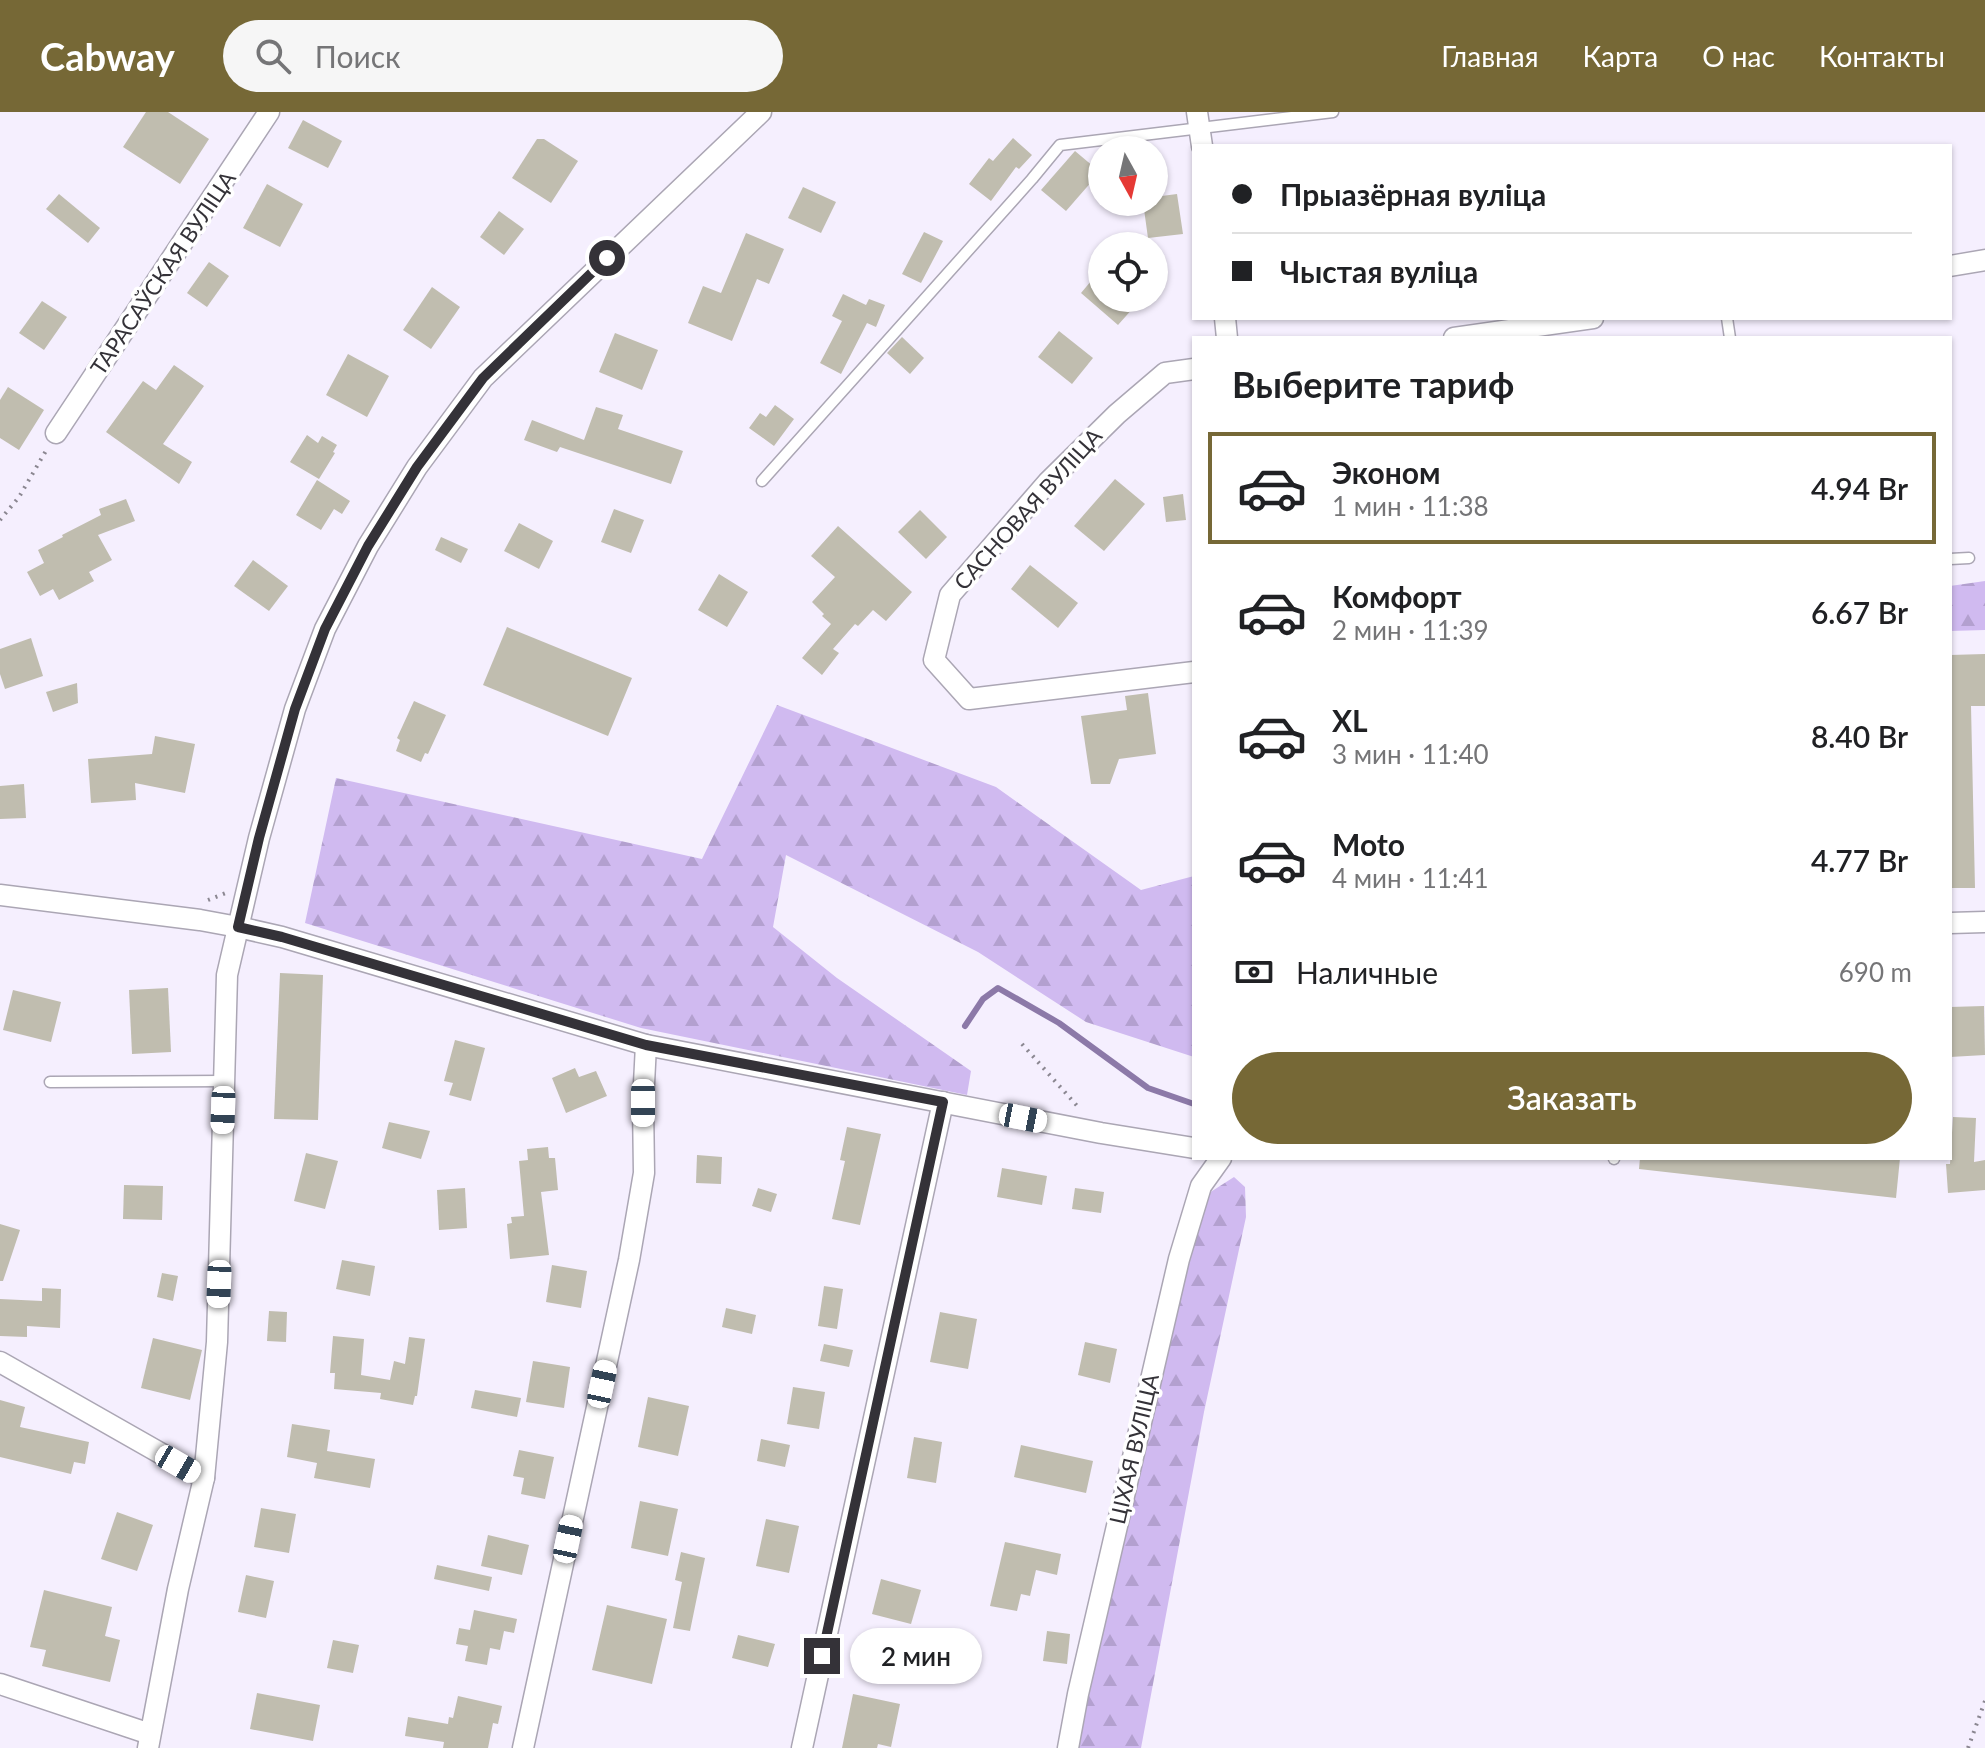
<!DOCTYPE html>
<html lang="ru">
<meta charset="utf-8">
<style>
:root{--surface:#fff;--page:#f6f6f6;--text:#202124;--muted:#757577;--line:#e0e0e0;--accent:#766836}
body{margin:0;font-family:Lato,sans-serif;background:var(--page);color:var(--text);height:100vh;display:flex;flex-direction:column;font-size:30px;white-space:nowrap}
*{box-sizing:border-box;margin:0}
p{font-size:26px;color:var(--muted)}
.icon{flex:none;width:44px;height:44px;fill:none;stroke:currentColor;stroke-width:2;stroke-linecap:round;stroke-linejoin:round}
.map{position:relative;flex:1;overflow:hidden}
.sheet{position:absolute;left:1192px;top:224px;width:760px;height:824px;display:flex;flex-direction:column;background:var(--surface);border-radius:0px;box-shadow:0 2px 6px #0004}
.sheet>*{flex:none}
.hud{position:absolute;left:1192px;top:32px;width:760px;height:176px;border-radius:0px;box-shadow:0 2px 6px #0004;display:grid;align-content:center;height:176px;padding:0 40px;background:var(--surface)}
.needle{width:52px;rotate:172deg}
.buttons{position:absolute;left:1088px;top:24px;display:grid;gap:16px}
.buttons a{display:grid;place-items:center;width:80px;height:80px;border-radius:50%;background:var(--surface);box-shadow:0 2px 6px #0004;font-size:40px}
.end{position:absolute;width:36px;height:36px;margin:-18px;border:10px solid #343238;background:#fff;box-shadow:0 0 0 4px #fff}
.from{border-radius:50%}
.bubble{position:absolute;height:56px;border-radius:28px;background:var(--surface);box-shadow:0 2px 6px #0004;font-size:26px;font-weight:600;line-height:56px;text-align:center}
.car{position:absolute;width:24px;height:48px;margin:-24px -12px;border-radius:10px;box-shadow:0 0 6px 2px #0007;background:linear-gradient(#fff 24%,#345 0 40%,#fff 0 76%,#345 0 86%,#fff 0)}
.hud b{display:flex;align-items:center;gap:28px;height:76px;font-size:30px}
.hud b+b{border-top:2px solid var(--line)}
.hud i{width:20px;height:20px;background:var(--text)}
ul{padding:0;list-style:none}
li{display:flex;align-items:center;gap:24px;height:112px;margin:0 16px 12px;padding:0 24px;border:4px solid transparent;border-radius:0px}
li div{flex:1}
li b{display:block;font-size:30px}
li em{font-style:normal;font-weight:600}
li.selected{border-color:var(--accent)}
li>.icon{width:72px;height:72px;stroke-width:1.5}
h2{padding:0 40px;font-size:36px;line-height:96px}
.pay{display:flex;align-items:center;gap:20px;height:88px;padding:0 40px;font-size:30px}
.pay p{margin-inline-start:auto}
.action{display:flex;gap:16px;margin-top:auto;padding:16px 40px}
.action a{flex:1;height:92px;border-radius:48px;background:var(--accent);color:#fff;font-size:32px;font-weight:600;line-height:92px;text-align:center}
header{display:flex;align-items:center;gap:48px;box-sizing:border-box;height:112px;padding:0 40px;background:var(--accent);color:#fff}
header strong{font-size:38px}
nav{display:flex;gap:44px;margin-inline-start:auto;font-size:28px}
.search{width:560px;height:72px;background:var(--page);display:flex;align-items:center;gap:20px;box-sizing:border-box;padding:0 28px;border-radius:44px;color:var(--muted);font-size:30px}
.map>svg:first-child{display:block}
.forest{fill:url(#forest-firs)}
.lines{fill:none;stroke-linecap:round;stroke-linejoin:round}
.stream{stroke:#8c79a8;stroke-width:6}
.building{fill:#c0bdaf}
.service-casing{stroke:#aba6b4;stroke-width:13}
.minor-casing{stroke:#aba6b4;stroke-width:23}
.path{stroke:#8b8791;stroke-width:4;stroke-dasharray:2 6;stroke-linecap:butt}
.service{stroke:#fff;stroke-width:10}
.minor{stroke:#fff;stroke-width:20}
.route{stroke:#343238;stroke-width:10}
.labels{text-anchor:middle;stroke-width:7;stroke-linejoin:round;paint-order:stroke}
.street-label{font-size:22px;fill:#343238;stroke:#fff}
</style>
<header>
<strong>Cabway</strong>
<div class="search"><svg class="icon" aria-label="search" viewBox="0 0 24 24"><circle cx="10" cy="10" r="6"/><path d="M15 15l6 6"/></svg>Поиск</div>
<nav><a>Главная</a><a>Карта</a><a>О нас</a><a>Контакты</a></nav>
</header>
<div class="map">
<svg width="1985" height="1636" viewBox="0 0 1985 1636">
<defs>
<pattern id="forest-firs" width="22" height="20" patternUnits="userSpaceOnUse" patternTransform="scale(2)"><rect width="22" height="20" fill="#d0baf0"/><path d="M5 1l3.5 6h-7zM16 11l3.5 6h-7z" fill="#b3a0cf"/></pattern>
</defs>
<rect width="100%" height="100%" fill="#f5effe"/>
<g class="forest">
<path d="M1985 469V518L1950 519V474Z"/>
<path d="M777 593 996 675 1141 778 1194 764V945L1086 910 978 840 786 743 773 815 837 866 971 959 967 983 641 916 305 811 336 666 702 747Z"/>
<path d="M1234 1065 1245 1075 1246 1105 1204 1300 1141 1636H1072L1187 1141 1209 1081Z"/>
</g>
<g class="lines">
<path class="stream" d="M965 914 983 887 998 876 1059 911 1148 976 1194 992"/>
</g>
<g class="building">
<path d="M146 0H168L209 27 180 72 123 35Z"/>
<path d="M303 8 342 29 328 56 288 36Z"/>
<path d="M1013 26 1032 43 1019 57 1016 55 991 89 969 72 989 46 993 49Z"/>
<path d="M537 27H544L578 49 551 91 512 66Z"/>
<path d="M1075 39 1100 60 1066 99 1041 78Z"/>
<path d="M267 72 303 92 280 135 243 116Z"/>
<path d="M803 75 836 90 821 121 788 106Z"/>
<path d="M59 82 100 116 88 131 46 97Z"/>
<path d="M1177 82 1183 122 1148 126 1143 90H1154V85Z"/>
<path d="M499 99 524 117 504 143 480 125Z"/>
<path d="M924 120 943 129 921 171 902 162Z"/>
<path d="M746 121 784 137 769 172 757 167 732 229 688 211 703 174 721 181Z"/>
<path d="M209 150 229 164 207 195 187 181Z"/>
<path d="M1102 156V186H1142L1118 213 1081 181Z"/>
<path d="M432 175 460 195 431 237 403 218Z"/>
<path d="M843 182 866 193 869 187 885 193 876 215 867 211 841 262 820 251 842 209 832 204Z"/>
<path d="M42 189 67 205 44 238 19 221Z"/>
<path d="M1059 219 1093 246 1072 272 1038 245Z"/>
<path d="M615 221 658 238 642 278 599 260Z"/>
<path d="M902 225 924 246 910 262 887 241Z"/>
<path d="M348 242 389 264 367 305 326 283Z"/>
<path d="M174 253 204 274 163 332 192 350 179 372 106 320 143 269 156 278Z"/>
<path d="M8 275 44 298 19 338 0 326V288Z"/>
<path d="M775 293 794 307 774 334 749 316 760 301 766 305Z"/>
<path d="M596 295 623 303 618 317 683 339 671 372 560 335 557 340 524 328 532 308 584 328Z"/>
<path d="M307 323 318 331 322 324 337 333 333 340 335 341 319 367 290 350Z"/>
<path d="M1115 367 1145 392 1104 439 1074 414Z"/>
<path d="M317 368 350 389 342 402 334 397 321 418 296 403Z"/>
<path d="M1183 382 1186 408 1166 410 1163 385Z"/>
<path d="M126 387 135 409 98 423 112 448 89 460 94 469 59 488 53 477 40 484 27 460 44 451 38 438 63 425 62 423 101 403 99 397Z"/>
<path d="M614 397 644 408 631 441 601 430Z"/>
<path d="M920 398 947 425 926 447 898 420Z"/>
<path d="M519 411 553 429 539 457 504 439Z"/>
<path d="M838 414 912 480 886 509 873 498 858 514 855 512 833 537 839 541 822 563 802 546 831 512 822 504 824 502 812 490 835 465 811 444Z"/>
<path d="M441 425 468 437 461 451 435 438Z"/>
<path d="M253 448 288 474 269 499 234 474Z"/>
<path d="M1030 453 1078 491 1058 516 1011 477Z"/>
<path d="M719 462 748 480 727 515 698 498Z"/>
<path d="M507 515 632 566 608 624 483 573Z"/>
<path d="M31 526 43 564 5 577 0 562V537Z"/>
<path d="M1985 542V594H1971L1975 776H1950V543Z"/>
<path d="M77 571 78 591 53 600 46 580Z"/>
<path d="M1148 581 1156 642 1119 647 1110 672H1091L1081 604 1127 598 1125 584Z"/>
<path d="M414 589 446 603 428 642 425 641 421 650 396 639 400 628 397 626Z"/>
<path d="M155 624 195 632 185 681 135 671 136 688 91 691 88 647 152 642Z"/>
<path d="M24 672 26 706 0 707V674Z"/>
<path d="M280 861 323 863 318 1008 274 1007Z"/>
<path d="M168 876 171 940 132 942 129 878Z"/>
<path d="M13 878 61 890 51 930 3 918Z"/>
<path d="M1984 894 1985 943 1950 945V895Z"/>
<path d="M455 928 485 936 471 989 449 983 453 971 444 969Z"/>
<path d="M575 956 579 965 596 959 607 984 566 1001 552 966Z"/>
<path d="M1953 1005 1976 1006 1974 1050 1985 1048V1078L1948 1081 1946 1052H1950Z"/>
<path d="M389 1010 430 1019 421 1047 382 1036Z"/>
<path d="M847 1015 881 1022 860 1113 832 1107 845 1049 840 1048Z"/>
<path d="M548 1035 549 1046H555L558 1078 541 1080 549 1143 510 1147 507 1112 512 1111 511 1105 524 1104 519 1049 528 1048 527 1037Z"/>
<path d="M306 1041 338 1049 325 1097 294 1089Z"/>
<path d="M697 1043 722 1045 721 1072 696 1071Z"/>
<path d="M1640 1046H1900L1896 1086 1639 1057Z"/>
<path d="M1002 1056 1047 1064 1042 1093 997 1085Z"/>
<path d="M124 1073 163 1074 162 1108 123 1107Z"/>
<path d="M465 1076 467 1116 439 1118 437 1078Z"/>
<path d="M758 1076 777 1082 771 1100 752 1094Z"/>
<path d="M1075 1076 1104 1080 1101 1101 1072 1097Z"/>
<path d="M0 1112 20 1118 3 1169H0Z"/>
<path d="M342 1148 375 1154 370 1184 336 1177Z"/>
<path d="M552 1153 587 1159 581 1196 546 1190Z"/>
<path d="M162 1161 178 1164 173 1189 157 1185Z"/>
<path d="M824 1174 843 1177 837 1217 818 1214Z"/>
<path d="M42 1176 61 1177 60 1216 27 1214V1225L0 1224V1187L42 1189Z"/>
<path d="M726 1196 756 1203 752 1222 722 1215Z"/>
<path d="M269 1199 287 1200 286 1230 267 1229Z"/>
<path d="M940 1200 977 1207 968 1257 930 1250Z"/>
<path d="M333 1224 364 1227 361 1263 390 1268 394 1249 405 1252 409 1225 425 1227 417 1284H415L413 1293 380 1287 381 1281 334 1277 335 1261H330Z"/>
<path d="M153 1226 202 1238 190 1288 141 1276Z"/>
<path d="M1085 1230 1117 1237 1110 1271 1078 1263Z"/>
<path d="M824 1232 853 1238 849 1255 820 1249Z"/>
<path d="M533 1249 570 1255 564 1296 526 1290Z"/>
<path d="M793 1275 825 1280 819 1317 787 1312Z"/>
<path d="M475 1278 521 1286 517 1305 471 1296Z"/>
<path d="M648 1285 689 1294 678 1344 638 1335Z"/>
<path d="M0 1288 25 1295 20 1315 89 1330 85 1352 74 1350 71 1362 0 1345Z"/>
<path d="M292 1312 330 1318 327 1339 375 1347 370 1376 314 1366 317 1351 287 1345Z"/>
<path d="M914 1325 942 1330 936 1371 907 1366Z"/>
<path d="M761 1327 790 1333 785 1355 757 1349Z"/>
<path d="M1021 1333 1093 1349 1086 1381 1014 1365Z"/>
<path d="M519 1338 554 1345 545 1387 521 1382 524 1366 513 1364Z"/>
<path d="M640 1389 678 1397 668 1444 631 1436Z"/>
<path d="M261 1396 296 1402 289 1441 254 1435Z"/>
<path d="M117 1400 153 1413 137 1459 101 1447Z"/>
<path d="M766 1407 799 1414 789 1461 756 1454Z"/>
<path d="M488 1423 529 1433 522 1463 481 1454Z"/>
<path d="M1005 1430 1061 1442 1057 1463 1036 1458 1030 1484 1021 1482 1017 1499 990 1494Z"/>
<path d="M681 1440 705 1446 690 1519 673 1516 682 1470 675 1468Z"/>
<path d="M437 1453 492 1465 489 1479 434 1467Z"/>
<path d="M246 1463 274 1469 266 1506 238 1500Z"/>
<path d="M881 1467 921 1478 911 1512 872 1502Z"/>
<path d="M44 1478 112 1495 105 1524 120 1528 110 1570 42 1554 46 1538 30 1535Z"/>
<path d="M607 1493 667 1507 652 1572 592 1558Z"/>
<path d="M474 1498 517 1507 514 1521 504 1519 500 1538 490 1536 487 1553 465 1549 468 1534 456 1532 459 1516 470 1518Z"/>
<path d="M1047 1519 1070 1522 1067 1552 1043 1549Z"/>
<path d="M738 1523 775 1532 768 1555 732 1546Z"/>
<path d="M333 1528 359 1533 353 1561 327 1556Z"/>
<path d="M257 1581 320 1593 313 1629 250 1617Z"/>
<path d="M853 1582 900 1592 891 1635 878 1632 877 1636H842Z"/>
<path d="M458 1584 502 1594 498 1612 493 1611 488 1636H443L444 1630 405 1624 408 1605 448 1612 449 1605 453 1606Z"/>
</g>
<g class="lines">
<defs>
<g id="service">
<path d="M1727 206 1730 226"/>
<path d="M762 369 1032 67 1060 33 1333 0"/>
<path d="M1950 447 1969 446"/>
<path d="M50 970 224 969"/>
<path d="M1614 1047V1046"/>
</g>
<g id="minor">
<path d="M1197 0 1202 34"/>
<path d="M1950 154 1985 148"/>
<path d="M1225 206 1227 226"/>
<path d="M1454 226 1593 206"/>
<path d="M1194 257 1165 261 1117 302 1048 370 950 483 934 548 969 587 1194 560"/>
<path d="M56 321 269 0"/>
<path d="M0 783 200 808 238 815 282 825 646 933 1101 1021 1194 1036"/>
<path d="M1950 811 1985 810"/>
<path d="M0 1250 204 1366"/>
<path d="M0 1572 150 1622"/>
<path d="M148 1636 178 1477 204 1366 217 1230 227 863 259 726 295 597 325 517 368 434 417 355 483 266 761 0"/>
<path d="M523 1636 629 1148 644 1061 643 991 646 933"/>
<path d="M802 1636 943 990"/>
<path d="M1068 1636 1078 1582 1179 1147 1201 1074 1221 1046"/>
</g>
</defs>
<use href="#service" class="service-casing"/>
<use href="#minor" class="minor-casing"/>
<g class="path">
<path d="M0 408 19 385 47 337"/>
<path d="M208 788 226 781"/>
<path d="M1022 932 1079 996"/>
<path d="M1968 1636 1985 1589"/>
</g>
<use href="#service" class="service"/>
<use href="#minor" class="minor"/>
</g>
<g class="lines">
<path class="route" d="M607 146 483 266 417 355 368 434 325 517 295 597 259 726 238 815 282 825 646 933 943 990 822 1544"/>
</g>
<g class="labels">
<g class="street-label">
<text transform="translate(163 161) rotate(-56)" y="8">ТАРАСАЎСКАЯ ВУЛІЦА</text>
<text transform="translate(1028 397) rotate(-48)" y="8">САСНОВАЯ ВУЛІЦА</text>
<text transform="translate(1134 1337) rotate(-77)" y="8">ЦІХАЯ ВУЛІЦА</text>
</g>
</g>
</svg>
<div class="buttons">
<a><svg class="needle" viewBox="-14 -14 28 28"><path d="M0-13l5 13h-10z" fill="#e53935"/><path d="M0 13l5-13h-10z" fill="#757577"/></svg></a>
<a><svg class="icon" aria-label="locate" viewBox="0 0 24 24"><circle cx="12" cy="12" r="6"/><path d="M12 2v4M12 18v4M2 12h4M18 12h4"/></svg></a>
</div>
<i class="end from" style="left:607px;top:146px"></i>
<i class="end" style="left:822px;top:1544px"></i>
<div class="bubble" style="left:850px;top:1516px;width:132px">2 мин</div>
<i class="car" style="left:643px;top:991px;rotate:180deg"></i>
<i class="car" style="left:223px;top:998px;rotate:182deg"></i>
<i class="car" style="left:1023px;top:1006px;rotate:101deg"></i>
<i class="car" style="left:219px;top:1172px;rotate:182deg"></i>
<i class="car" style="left:602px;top:1272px;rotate:12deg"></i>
<i class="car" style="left:178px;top:1352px;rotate:120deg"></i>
<i class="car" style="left:568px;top:1427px;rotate:12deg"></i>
<div class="hud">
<b><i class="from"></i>Прыазёрная вуліца</b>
<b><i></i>Чыстая вуліца</b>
</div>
<section class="sheet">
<h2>Выберите тариф</h2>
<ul>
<li class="selected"><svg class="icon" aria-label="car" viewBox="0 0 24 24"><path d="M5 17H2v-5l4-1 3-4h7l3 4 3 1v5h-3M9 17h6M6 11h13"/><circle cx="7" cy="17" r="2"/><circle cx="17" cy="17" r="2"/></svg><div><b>Эконом</b><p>1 мин · 11:38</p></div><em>4.94 Br</em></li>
<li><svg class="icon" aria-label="car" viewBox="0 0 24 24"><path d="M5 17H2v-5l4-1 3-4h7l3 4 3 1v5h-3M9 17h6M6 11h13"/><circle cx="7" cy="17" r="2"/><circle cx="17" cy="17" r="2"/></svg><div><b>Комфорт</b><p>2 мин · 11:39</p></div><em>6.67 Br</em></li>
<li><svg class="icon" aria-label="car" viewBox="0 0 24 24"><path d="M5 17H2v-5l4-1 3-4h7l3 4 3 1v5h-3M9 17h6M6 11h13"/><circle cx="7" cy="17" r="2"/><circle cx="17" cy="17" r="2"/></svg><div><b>XL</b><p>3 мин · 11:40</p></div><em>8.40 Br</em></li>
<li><svg class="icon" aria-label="car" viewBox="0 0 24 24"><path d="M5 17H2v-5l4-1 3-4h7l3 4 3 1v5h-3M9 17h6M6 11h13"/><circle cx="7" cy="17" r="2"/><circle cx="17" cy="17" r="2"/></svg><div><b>Moto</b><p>4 мин · 11:41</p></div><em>4.77 Br</em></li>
</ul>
<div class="pay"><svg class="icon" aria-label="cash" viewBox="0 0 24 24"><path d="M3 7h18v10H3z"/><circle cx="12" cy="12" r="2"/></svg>Наличные<p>690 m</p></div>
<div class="action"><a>Заказать</a></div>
</section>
</div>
